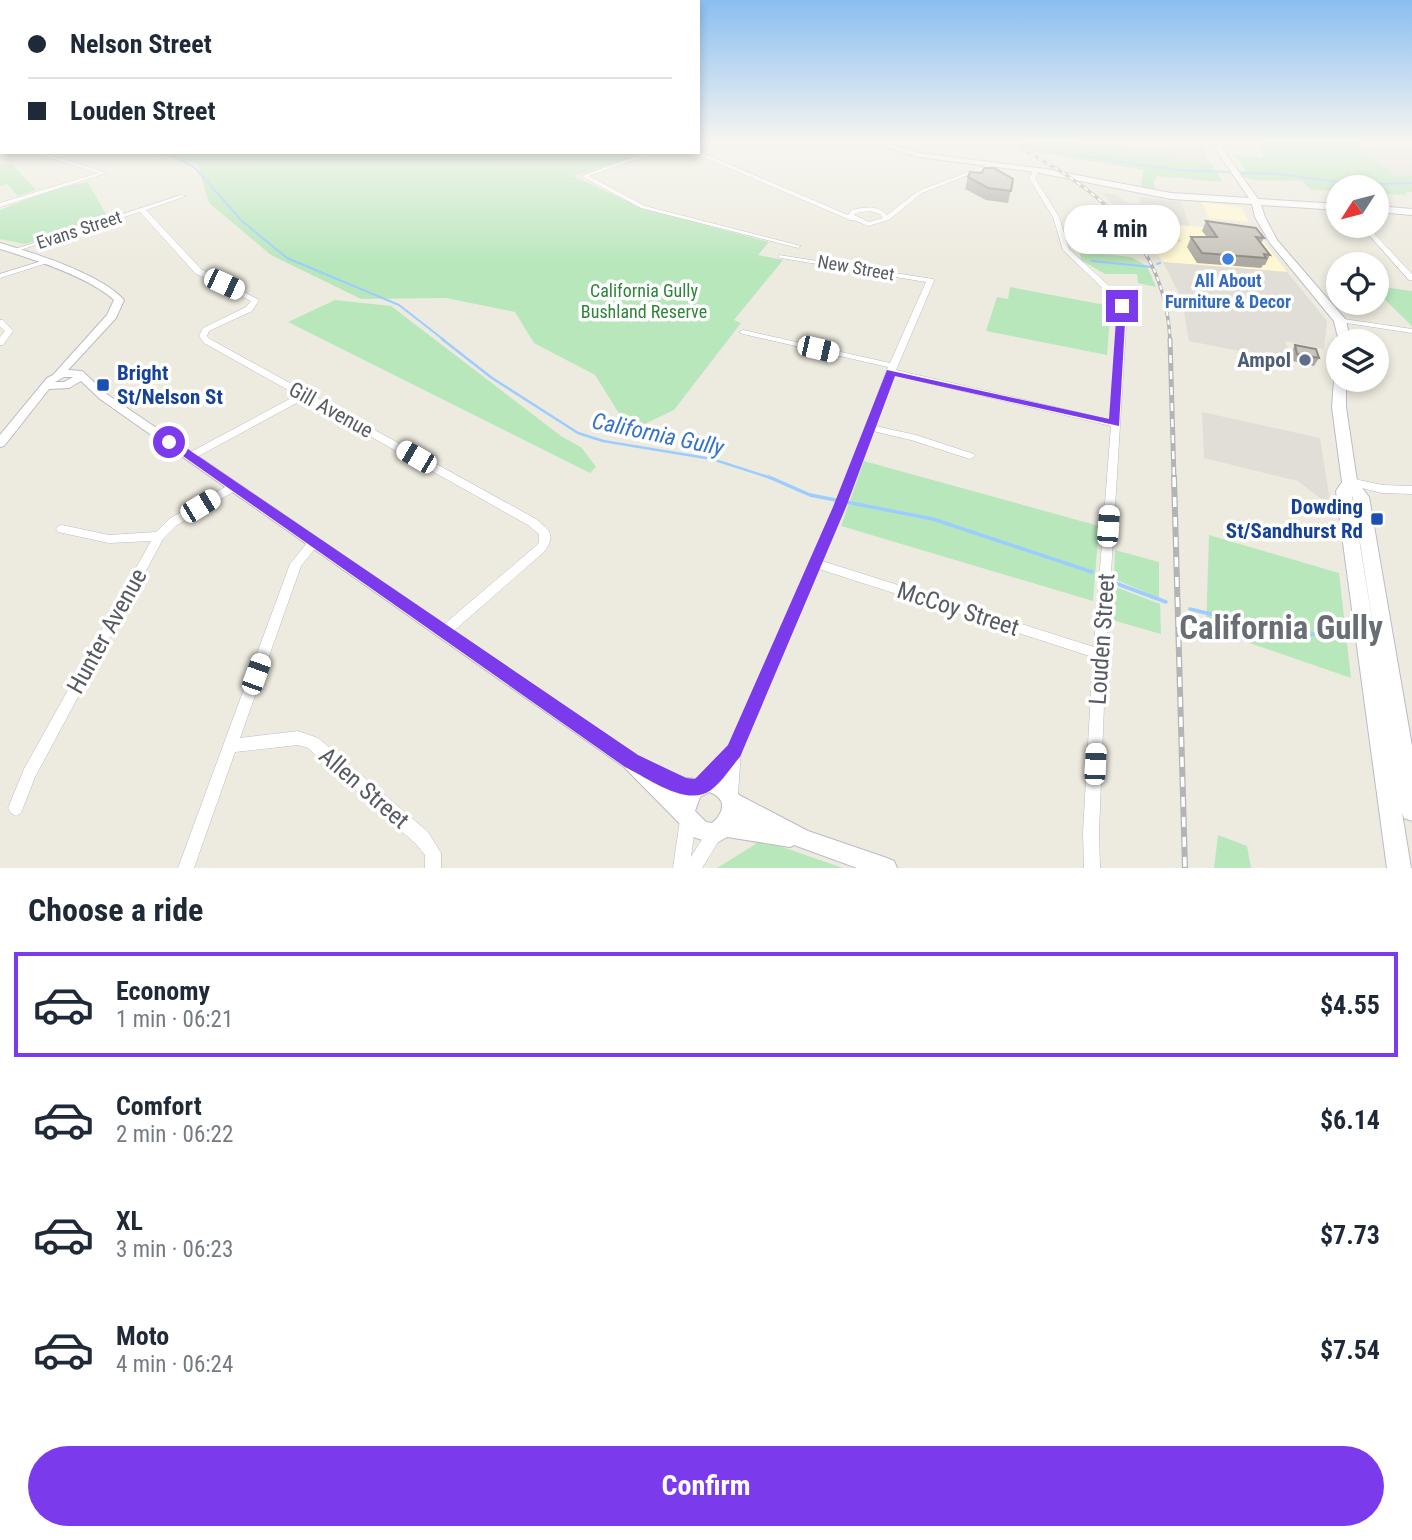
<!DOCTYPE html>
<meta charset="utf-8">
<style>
:root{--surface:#fff;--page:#f6f6f7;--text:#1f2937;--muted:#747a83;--line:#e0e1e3;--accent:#7c3aed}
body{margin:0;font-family:"Roboto Condensed",sans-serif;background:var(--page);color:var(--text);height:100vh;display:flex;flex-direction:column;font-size:26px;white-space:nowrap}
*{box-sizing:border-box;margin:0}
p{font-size:23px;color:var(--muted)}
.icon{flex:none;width:38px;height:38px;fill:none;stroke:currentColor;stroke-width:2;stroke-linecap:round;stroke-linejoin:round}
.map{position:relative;height:868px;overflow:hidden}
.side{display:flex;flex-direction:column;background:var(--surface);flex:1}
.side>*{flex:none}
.hud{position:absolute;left:0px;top:0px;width:700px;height:154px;box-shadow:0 4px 10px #0003;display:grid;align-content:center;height:154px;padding:0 28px;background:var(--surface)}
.needle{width:46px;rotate:234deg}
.fabs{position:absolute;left:1326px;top:175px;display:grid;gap:14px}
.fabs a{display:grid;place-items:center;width:63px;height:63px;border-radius:50%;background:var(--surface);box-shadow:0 4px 10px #0003;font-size:35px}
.end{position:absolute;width:32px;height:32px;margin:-16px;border:9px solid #7c3aed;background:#fff;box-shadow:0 0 0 4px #fff}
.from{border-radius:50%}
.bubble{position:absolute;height:49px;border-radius:24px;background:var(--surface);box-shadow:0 4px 10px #0003;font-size:23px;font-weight:700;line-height:49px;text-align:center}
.car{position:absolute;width:21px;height:42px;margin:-21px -10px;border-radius:9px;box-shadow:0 0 5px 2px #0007;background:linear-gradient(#fff 24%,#345 0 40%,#fff 0 76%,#345 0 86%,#fff 0)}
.hud b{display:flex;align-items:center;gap:24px;height:66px;font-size:26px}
.hud b+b{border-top:2px solid var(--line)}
.hud i{width:18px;height:18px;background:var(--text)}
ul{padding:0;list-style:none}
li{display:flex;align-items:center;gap:21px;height:105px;margin:0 14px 10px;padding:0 14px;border:4px solid transparent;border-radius:0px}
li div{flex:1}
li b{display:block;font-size:26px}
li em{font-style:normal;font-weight:700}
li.on{border-color:var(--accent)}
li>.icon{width:63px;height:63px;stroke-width:1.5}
h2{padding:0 28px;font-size:32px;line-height:84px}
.action{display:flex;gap:14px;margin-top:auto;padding:14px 28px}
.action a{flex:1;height:80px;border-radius:42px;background:var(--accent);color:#fff;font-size:28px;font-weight:700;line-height:80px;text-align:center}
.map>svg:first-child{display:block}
.commercial{fill:#fff8d2}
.industrial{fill:#e0ded7}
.education{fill:#dcdace}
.green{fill:#b9e7bc}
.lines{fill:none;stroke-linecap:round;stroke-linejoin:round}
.stream-far2{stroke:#9dccff;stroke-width:2}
.stream-far1{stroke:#9dccff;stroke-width:2.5}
.stream{stroke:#9dccff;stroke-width:3.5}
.minor-casing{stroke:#babcc2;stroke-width:1}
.tertiary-casing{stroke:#babcc2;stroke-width:2}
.secondary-casing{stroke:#babdc5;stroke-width:2}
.minor{fill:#fff;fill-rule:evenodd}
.tertiary{fill:#fff;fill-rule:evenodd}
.secondary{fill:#fff;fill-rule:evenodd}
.rail-far2-casing{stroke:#b3b4b5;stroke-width:3.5}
.rail-far1-casing{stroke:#b3b4b5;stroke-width:5}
.rail-casing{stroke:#b3b4b5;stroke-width:6}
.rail-far2{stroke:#fff;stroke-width:2;stroke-dasharray:4.5;stroke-linecap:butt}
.rail-far1{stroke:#fff;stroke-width:2.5;stroke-dasharray:8;stroke-linecap:butt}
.rail{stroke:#fff;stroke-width:3.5;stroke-dasharray:10;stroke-linecap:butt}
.wall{fill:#aca9a2}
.building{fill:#c8c4bc;stroke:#8c8984;stroke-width:2}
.route{fill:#7c3aed}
.shop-dot{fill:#3f7fe0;stroke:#fff;stroke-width:2.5}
.service-dot{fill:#5c6f8a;stroke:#fff;stroke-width:2.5}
.transit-dot{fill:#1a4fb4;stroke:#fff;stroke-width:2.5}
.labels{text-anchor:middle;stroke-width:7;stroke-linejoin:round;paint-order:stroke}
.far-street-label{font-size:18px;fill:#585c62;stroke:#fff}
.far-shop-label{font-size:18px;font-weight:bold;fill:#366cbe;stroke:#fff}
.far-park-label{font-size:18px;fill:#2e8438;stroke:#fff}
.service-label{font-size:21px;font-weight:bold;fill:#4e5e75;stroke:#fff;text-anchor:end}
.transit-label{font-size:21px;font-weight:bold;fill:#164399;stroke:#fff;text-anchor:start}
.street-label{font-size:21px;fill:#585c62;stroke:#fff}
.water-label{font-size:23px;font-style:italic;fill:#3773cb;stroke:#fff}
.near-street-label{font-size:24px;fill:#585c62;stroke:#fff}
.near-district-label{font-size:33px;font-weight:bold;fill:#696e74;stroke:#fff}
</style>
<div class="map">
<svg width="1412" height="868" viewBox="0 0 1412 868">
<rect width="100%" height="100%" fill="#edebdf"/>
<g class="commercial">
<path d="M1202 202 1241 207 1249 222 1209 218Z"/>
<path d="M1172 224 1257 233 1287 272 1163 262 1147 239 1180 242Z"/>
</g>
<g class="industrial">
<path d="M1359 141H1412V175H1395L1361 150Z"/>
<path d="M1102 193 1117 195 1127 203 1140 204 1139 197 1181 202 1190 226 1172 224 1181 242 1147 239Z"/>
<path d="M1163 262 1287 272 1327 321 1324 349 1285 341 1293 362 1189 341 1182 299Z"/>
<path d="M1202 412 1320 438 1331 507 1298 481 1204 458Z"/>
</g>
<path class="education" d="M1060 141H1199L1209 163 1088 147Z"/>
<g class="green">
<path d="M1011 141H1087L1085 145 1212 164 1222 182 1158 176 1153 182 1156 189 1141 188 1143 170 1031 151Z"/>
<path d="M1258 141H1359L1361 150 1395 175H1412V192L1404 193 1407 195 1377 194V187H1339V191L1311 190 1302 181 1253 180 1240 175 1239 172 1246 171 1235 154 1264 158Z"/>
<path d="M142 152H650L573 176 642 208 769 242 758 255 783 260 734 320 741 323 674 410 630 431 595 375 534 343 515 312 446 298 361 299 271 255 209 203 197 163Z"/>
<path d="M12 164 36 190 18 196 7 184 0 186V165Z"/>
<path d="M88 182 108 218 25 244 0 239V210L54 189Z"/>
<path d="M1085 252 1131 257 1147 266 1156 287 1138 283 1137 274H1105L1081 260 1080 254Z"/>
<path d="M1377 286 1412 291V326L1377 292Z"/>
<path d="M1010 287 1111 306 1107 355 986 331 997 297 1008 299Z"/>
<path d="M335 300 391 306 561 436 582 448 596 467 590 473 288 322Z"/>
<path d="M864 461 1099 526 1093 601 841 526Z"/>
<path d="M1209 535 1339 573 1351 678 1206 628Z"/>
<path d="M1115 550 1159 562V598L1114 579Z"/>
<path d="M1113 586 1160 604 1161 634 1112 620Z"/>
<path d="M1218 835 1247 846 1251 868H1214Z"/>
<path d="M762 840 843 868H717Z"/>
</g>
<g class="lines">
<g class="stream-far2">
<path d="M1023 141 1062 153 1176 170 1278 174 1360 185 1412 183"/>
<path d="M166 152 194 167 242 221 287 258 399 305 444 340"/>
<path d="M1092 261 1151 267"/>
<path d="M1157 264 1160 263"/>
</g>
<path class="stream-far1" d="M442 339 492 378 578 433 603 441 712 459 774 479"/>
<g class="stream">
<path d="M769 477 810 495 933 519 1092 572"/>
<path d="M1115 583 1166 602"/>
<path d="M1190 609 1299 636 1337 631"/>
</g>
<defs>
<g id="minor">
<path d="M698 151 848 215 852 210C864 207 878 205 887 215L918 191 992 163 997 164 922 193 889 220 868 226 854 220H850L692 152ZM870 211 880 214 883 218 869 222 854 215 856 213Z"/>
<path d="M32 152H41L107 173 0 207V203L98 173Z"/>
<path d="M648 152H657L589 176 645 206 801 246 798 248 641 208 581 176Z"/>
<path d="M1034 169 1039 170 1035 178 1059 217 1069 249 1120 296 1127 311 1106 654 1099 832 1100 868H1084L1083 832 1093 657 819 569 741 751 738 793 735 798 730 800 725 798 722 793 725 772 709 789 704 791 699 789 697 784 699 779 728 747 835 507 888 367 743 334 739 332 743 330 890 363 926 282 781 258 779 257V255L933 279 934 281 896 370 1111 420 1119 311 1114 299 1063 250 1053 217 1029 178ZM894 375 1111 426 1094 647 822 561 845 507 873 431 911 440 970 459 975 456 974 454 916 435 875 426Z"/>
<path d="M181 195 186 196 146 210 201 269 259 300 252 311 209 331 207 336 210 339 536 519C549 530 556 534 545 551L449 635 445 636 441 635 439 631 441 627 537 545 539 542V534L528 525 304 399 195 458H187L186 456 187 454 297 395 204 343 199 336 203 328 246 307 251 301 195 273 140 212 17 251 12 250Z"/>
<path d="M1361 226H1367L1412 274V280H1409Z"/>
<path d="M45 260 49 262 47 263 0 278V274Z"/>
<path d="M1337 318 1412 329V333L1340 322H1337Z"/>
<path d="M0 320H3L13 331 3 345H0V337L5 331 0 327Z"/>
<path d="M1350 478 1382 485 1412 486V494L1382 493 1346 484 1345 482Z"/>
<path d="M234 482 238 483 239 486 238 489 177 525 163 539 35 777 21 813 16 816 11 813 8 808 24 769 151 541 109 543 58 532 56 529 58 526 62 525 109 535 156 532 169 519Z"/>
<path d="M315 537 319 538 321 541 301 566 240 738 298 731 318 738 428 832 441 853V868H425V855L416 844 308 748 298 745 235 752 194 868H178L290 564 311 538Z"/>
<path d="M688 812 693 815 696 820 691 857 709 828 715 826 721 828 723 834 702 868H673L680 820 683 815Z"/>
</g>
<path id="tertiary" d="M0 243C34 253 101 274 124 300L116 318 68 370 82 371 108 395 643 760 685 778 696 779 708 774 725 779 733 784 739 795 808 831 887 858 894 861 897 868H857L794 845 790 847 727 837 715 844 693 837 624 767 100 399 81 381 69 388 49 389 4 446 0 447V435L47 378 53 375 107 315 114 300C89 277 33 259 0 249ZM64 377H73L64 382H55ZM709 792C727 798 725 812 712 823L706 822 695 811 700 797Z"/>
<g id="secondary">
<path d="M865 141H878L919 153 1045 169 1171 193 1249 198 1210 141H1217L1258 199 1339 204V210L1261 205 1265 217 1277 240 1346 320 1350 341 1339 342 1334 321 1270 243 1255 217 1252 204 1171 199 1035 172 919 157Z"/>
<path d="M1377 206 1412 209V215L1377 212Z"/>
<path d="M1339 376V380H1346V407L1357 481 1369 497 1412 746V821L1404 818 1402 813 1411 868H1387L1336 491 1342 482 1332 407 1334 380ZM1352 496 1353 498 1377 650Z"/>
</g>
</defs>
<use href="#minor" class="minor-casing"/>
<use href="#tertiary" class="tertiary-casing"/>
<use href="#secondary" class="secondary-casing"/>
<use href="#minor" class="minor"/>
<use href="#tertiary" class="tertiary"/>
<use href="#secondary" class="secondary"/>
<defs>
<path id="rail-far2" d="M1007 141C1093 186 1165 235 1170 340"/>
<path id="rail-far1" d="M1170 339 1174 479"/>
<path id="rail" d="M1174 477 1185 868"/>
</defs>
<use href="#rail-far2" class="rail-far2-casing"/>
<use href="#rail-far1" class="rail-far1-casing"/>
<use href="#rail" class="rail-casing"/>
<use href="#rail-far2" class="rail-far2"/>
<use href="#rail-far1" class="rail-far1"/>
<use href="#rail" class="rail"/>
</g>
<g class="wall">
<path d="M968 177 1013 179 1008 203 986 200 965 189Z"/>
<path d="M1206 221 1264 238 1261 243 1270 255 1265 265H1263L1261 268 1197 263 1187 247 1191 237H1207L1202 231Z"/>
<path d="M1295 345 1319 358 1314 366 1293 361 1291 353Z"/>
</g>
<g class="building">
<path d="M984 168H994L1013 179 1011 191 988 188 968 177 970 172 982 173Z"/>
<path d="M1206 221 1256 228 1264 238 1256 237 1270 255 1264 254 1266 258 1202 253 1191 237H1217Z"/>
<path d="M1295 345 1316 349 1319 358 1297 354Z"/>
</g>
<linearGradient id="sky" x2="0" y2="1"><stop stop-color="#8abef1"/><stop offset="0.54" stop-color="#f7f6f1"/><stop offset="1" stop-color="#f7f6f1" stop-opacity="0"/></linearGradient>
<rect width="1412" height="263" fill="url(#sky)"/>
<path class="route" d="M1122 304 1126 306 1119 426 895 376 846 507 740 757C731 767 722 782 711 790 687 808 648 778 625 767L163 442 173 439 638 755 686 778 695 779 728 745 833 507 887 370 1109 419 1117 306Z"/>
<circle class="shop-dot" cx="1228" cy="259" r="7"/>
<circle class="service-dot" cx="1305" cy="360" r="7"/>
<g class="transit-dot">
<rect x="96" y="378" width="14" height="14" rx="3.5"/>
<rect x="1370" y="512" width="14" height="14" rx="3.5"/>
</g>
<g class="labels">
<g class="far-street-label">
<text transform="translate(79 230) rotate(-18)" y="6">Evans Street</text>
<text transform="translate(856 268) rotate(10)" y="6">New Street</text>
</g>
<g class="far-shop-label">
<text x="1228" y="287">All About<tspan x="1228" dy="21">Furniture &amp; Decor</tspan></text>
</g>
<g class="far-park-label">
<text x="644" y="297">California Gully<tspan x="644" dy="21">Bushland Reserve</tspan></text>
</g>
<g class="service-label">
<text x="1291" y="367">Ampol</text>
</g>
<g class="transit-label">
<text x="117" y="380">Bright<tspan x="117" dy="24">St/Nelson St</tspan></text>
<text x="1363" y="514" text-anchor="end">Dowding<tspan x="1363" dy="24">St/Sandhurst Rd</tspan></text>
</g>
<g class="street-label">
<text transform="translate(331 410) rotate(29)" y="7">Gill Avenue</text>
</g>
<g class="water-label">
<text transform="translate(658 434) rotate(12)" y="8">California Gully</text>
</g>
<g class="near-street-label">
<text transform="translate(958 609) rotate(18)" y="8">McCoy Street</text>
<text transform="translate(107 631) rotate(-61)" y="8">Hunter Avenue</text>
<text transform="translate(1102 639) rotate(-86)" y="8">Louden Street</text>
<text transform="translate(364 788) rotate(41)" y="8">Allen Street</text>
</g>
<g class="near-district-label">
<text x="1281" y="639">California Gully</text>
</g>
</g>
</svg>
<div class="fabs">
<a><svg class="needle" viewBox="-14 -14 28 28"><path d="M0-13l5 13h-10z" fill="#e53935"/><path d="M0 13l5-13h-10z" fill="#747a83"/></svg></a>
<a><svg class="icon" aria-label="locate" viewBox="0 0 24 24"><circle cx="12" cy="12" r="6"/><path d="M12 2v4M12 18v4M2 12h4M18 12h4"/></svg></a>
<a><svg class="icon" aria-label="layers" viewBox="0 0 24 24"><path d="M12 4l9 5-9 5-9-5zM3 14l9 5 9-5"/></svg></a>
</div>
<i class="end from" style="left:169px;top:442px"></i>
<i class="end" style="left:1122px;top:306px"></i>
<div class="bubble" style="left:1064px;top:205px;width:116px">4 min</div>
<i class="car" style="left:224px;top:284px;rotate:115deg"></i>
<i class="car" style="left:818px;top:349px;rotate:103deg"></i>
<i class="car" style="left:416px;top:457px;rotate:300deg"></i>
<i class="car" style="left:200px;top:506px;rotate:59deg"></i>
<i class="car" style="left:1108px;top:526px;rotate:4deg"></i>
<i class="car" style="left:256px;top:674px;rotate:20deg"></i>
<i class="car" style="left:1095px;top:764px;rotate:3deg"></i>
<div class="hud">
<b><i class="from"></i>Nelson Street</b>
<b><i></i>Louden Street</b>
</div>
</div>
<section class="side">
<h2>Choose a ride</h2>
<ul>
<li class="on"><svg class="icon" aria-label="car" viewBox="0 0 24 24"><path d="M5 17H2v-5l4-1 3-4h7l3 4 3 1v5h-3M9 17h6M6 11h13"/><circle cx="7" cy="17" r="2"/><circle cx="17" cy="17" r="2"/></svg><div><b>Economy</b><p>1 min · 06:21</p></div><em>$4.55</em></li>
<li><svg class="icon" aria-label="car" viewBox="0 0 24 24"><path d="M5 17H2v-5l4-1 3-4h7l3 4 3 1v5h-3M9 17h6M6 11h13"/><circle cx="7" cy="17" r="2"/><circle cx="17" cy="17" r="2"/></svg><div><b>Comfort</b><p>2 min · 06:22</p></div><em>$6.14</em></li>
<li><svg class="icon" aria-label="car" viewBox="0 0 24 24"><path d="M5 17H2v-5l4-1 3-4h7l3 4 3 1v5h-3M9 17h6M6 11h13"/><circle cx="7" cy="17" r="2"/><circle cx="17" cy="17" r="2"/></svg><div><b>XL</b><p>3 min · 06:23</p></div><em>$7.73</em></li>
<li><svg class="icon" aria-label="car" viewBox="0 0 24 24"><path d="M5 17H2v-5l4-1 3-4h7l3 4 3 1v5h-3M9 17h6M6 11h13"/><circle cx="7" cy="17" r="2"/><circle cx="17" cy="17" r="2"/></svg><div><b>Moto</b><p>4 min · 06:24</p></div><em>$7.54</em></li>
</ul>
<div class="action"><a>Confirm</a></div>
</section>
